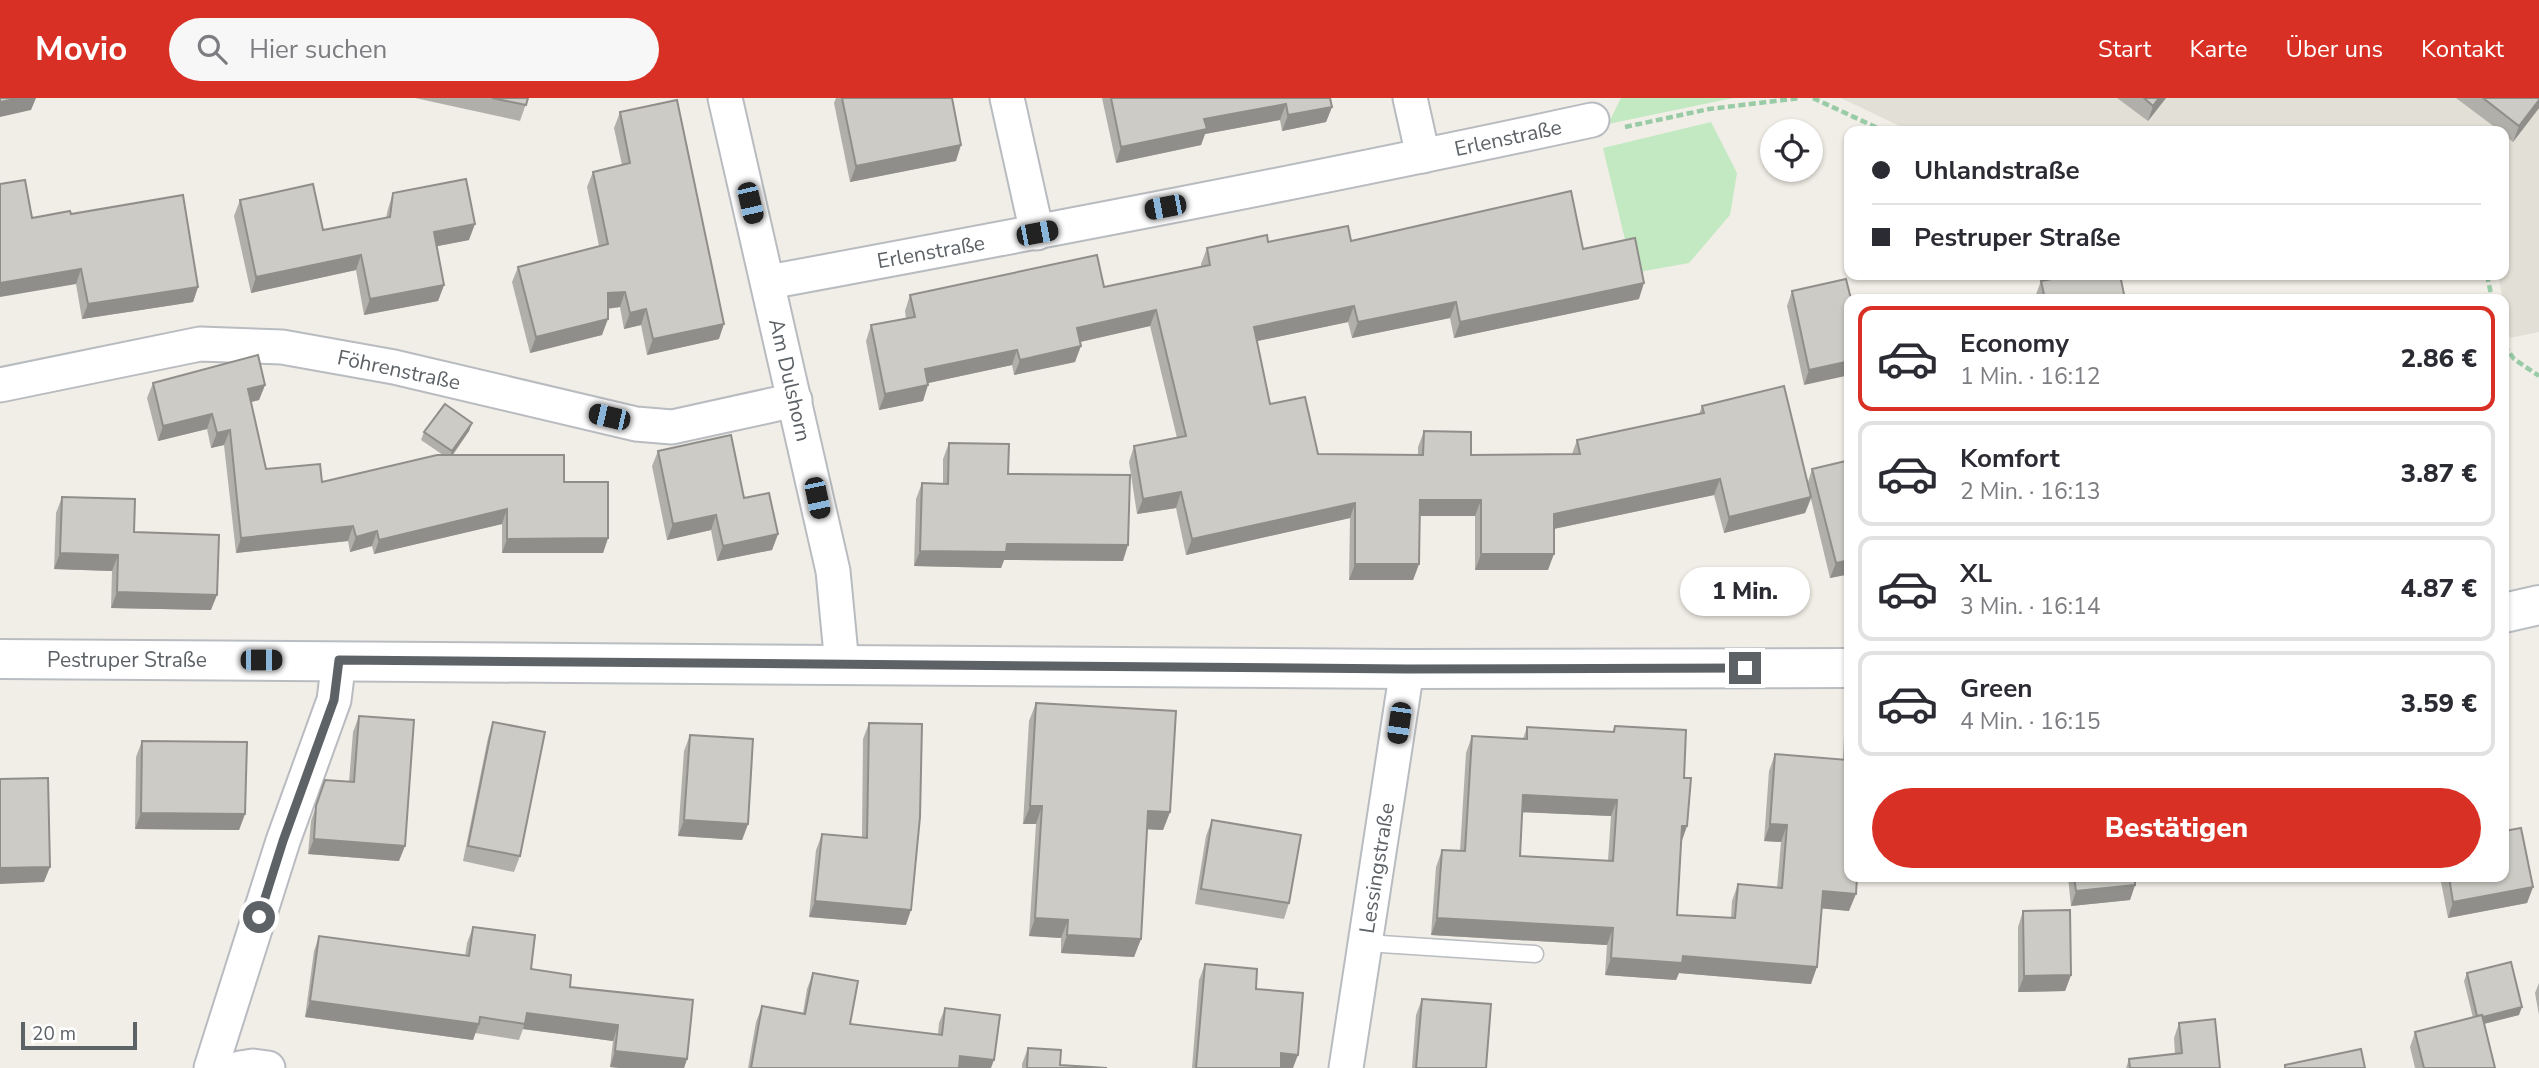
<!DOCTYPE html>
<html lang="de">
<meta charset="utf-8">
<style>
:root{--surface:#fff;--page:#f7f7f7;--text:#2b2b33;--muted:#7c7c81;--line:#e1e1e2;--accent:#d93025}
body{margin:0;font-family:"Nunito Sans",sans-serif;background:var(--page);color:var(--text);height:100vh;display:flex;flex-direction:column;font-size:26px;white-space:nowrap}
*{box-sizing:border-box;margin:0}
p{font-size:23px;color:var(--muted)}
.icon{flex:none;width:38px;height:38px;fill:none;stroke:currentColor;stroke-width:2;stroke-linecap:round;stroke-linejoin:round}
.map{position:relative;flex:1;overflow:hidden}
.drawer{position:absolute;left:1844px;top:196px;width:665px;height:588px;display:flex;flex-direction:column;background:var(--surface);border-radius:14px;box-shadow:0 2px 5px #0004}
.drawer>*{flex:none}
.top-card{position:absolute;left:1844px;top:28px;width:665px;height:154px;border-radius:14px;box-shadow:0 2px 5px #0004;display:grid;align-content:center;height:154px;padding:0 28px;background:var(--surface)}
.tools{position:absolute;left:1760px;top:21px;display:grid;gap:14px}
.tools a{display:grid;place-items:center;width:63px;height:63px;border-radius:50%;background:var(--surface);box-shadow:0 2px 5px #0004;font-size:35px}
.scale{position:absolute;left:21px;bottom:18px;width:116px;box-sizing:border-box;padding-left:7px;border:4px solid #5d6267;border-top:0;font-size:19px;line-height:24px;white-space:nowrap;color:#5d6267;-webkit-text-stroke:5px #fff;paint-order:stroke}
.end{position:absolute;width:32px;height:32px;margin:-16px;border:9px solid #5d6267;background:#fff;box-shadow:0 0 0 4px #fff}
.from{border-radius:50%}
.bubble{position:absolute;height:49px;border-radius:24px;background:var(--surface);box-shadow:0 2px 5px #0004;font-size:23px;font-weight:800;line-height:49px;text-align:center}
.car{position:absolute;width:21px;height:42px;margin:-21px -10px;border-radius:9px;box-shadow:0 0 5px 2px #0007;background:linear-gradient(#222 24%,#8ab4d8 0 40%,#222 0 76%,#8ab4d8 0 86%,#222 0)}
.top-card b{display:flex;align-items:center;gap:24px;height:66px;font-size:26px}
.top-card b+b{border-top:2px solid var(--line)}
.top-card i{width:18px;height:18px;background:var(--text)}
ul{padding:12px 0 0;list-style:none}
li{display:flex;align-items:center;gap:21px;height:105px;margin:0 14px 10px;padding:0 14px;border:4px solid var(--line);border-radius:14px}
li div{flex:1}
li b{display:block;font-size:26px}
li em{font-style:normal;font-weight:800}
li.selected{border-color:var(--accent)}
li>.icon{width:63px;height:63px;stroke-width:1.5}
.action{display:flex;gap:14px;margin-top:auto;padding:14px 28px}
.action a{flex:1;height:80px;border-radius:42px;background:var(--accent);color:#fff;font-size:28px;font-weight:800;line-height:80px;text-align:center}
header{display:flex;align-items:center;gap:42px;box-sizing:border-box;height:98px;padding:0 35px;background:var(--accent);color:#fff}
header strong{font-size:33px}
nav{display:flex;gap:38px;margin-inline-start:auto;font-size:24px}
.search{width:490px;height:63px;background:var(--page);display:flex;align-items:center;gap:18px;box-sizing:border-box;padding:0 24px;border-radius:38px;color:var(--muted);font-size:26px}
.map>svg:first-child{display:block}
.education{fill:#e2e0d6}
.green{fill:#c2e9c1}
.lines{fill:none;stroke-linecap:round;stroke-linejoin:round}
.lane-casing{stroke:#b8bbc0;stroke-width:19}
.street-casing{stroke:#b8bbc0;stroke-width:37}
.secondary-casing{stroke:#b9bdc2;stroke-width:42}
.path{stroke:#99cba7;stroke-width:4.5;stroke-dasharray:7 3.5;stroke-linecap:butt}
.lane{stroke:#fff;stroke-width:16}
.street{stroke:#fff;stroke-width:33}
.secondary{stroke:#fff;stroke-width:38}
.wall{fill:#b0afa9;fill-rule:evenodd}
.shaded-wall{fill:#908e8a}
.building{fill:#cdcbc5;stroke:#908e8a;stroke-width:2;fill-rule:evenodd}
.route{stroke:#5d6267;stroke-width:9}
.labels{text-anchor:middle;stroke-width:5;stroke-linejoin:round;paint-order:stroke}
.street-label{font-size:21px;fill:#5d6267;stroke:#fff}
</style>
<header>
<strong>Movio</strong>
<div class="search"><svg class="icon" aria-label="search" viewBox="0 0 24 24"><circle cx="10" cy="10" r="6"/><path d="M15 15l6 6"/></svg>Hier suchen</div>
<nav><a>Start</a><a>Karte</a><a>Über uns</a><a>Kontakt</a></nav>
</header>
<div class="map">
<svg width="2539" height="970" viewBox="0 0 2539 970">
<rect width="100%" height="100%" fill="#f0eee6"/>
<path class="education" d="M1841 0H2539V234L2510 240 2498 177H2504V33H1910Z"/>
<g class="green">
<path d="M1621 0H1733L1608 26Z"/>
<path d="M1711 24 1737 75 1730 117 1689 165 1633 175 1603 50Z"/>
</g>
<g class="lines">
<defs>
<path id="lane" d="M1366 845 1535 856"/>
<g id="street">
<path d="M725 0 833 473 842 567"/>
<path d="M1007 0 1037 135"/>
<path d="M1410 0 1423 58"/>
<path d="M769 184C1044 133 1319 81 1592 22"/>
<path d="M0 287 200 246 282 249 394 269 636 326 672 329 795 302"/>
<path d="M211 970 283 743 334 602 339 562"/>
<path d="M240 970 253 968 268 970"/>
<path d="M1346 970 1407 571"/>
</g>
<g id="secondary">
<path d="M2504 515 2539 507"/>
<path d="M0 561 1407 571 1850 570"/>
</g>
</defs>
<use href="#lane" class="lane-casing"/>
<use href="#street" class="street-casing"/>
<use href="#secondary" class="secondary-casing"/>
<g class="path">
<path d="M1813 0 1884 33"/>
<path d="M1625 29 1709 11 1800 0"/>
<path d="M2487 177 2492 201"/>
<path d="M2504 247 2514 261 2539 278"/>
</g>
<use href="#lane" class="lane"/>
<use href="#street" class="street"/>
<use href="#secondary" class="secondary"/>
</g>
<g class="wall">
<path d="M415 0H528L520 23Z"/>
<path d="M836 0H842L956 63 850 84 834 5Z"/>
<path d="M1102 0H1330L1332 9 1326 24 1282 33 1280 22 1205 36 1201 47 1116 65Z"/>
<path d="M2117 0H2166L2148 23Z"/>
<path d="M2456 0H2539V10L2513 44 2504 37V33H2500Z"/>
<path d="M620 14 719 241 647 257 641 227 624 231 620 209 608 211 602 237 530 255 512 184 518 169 599 148 587 89 593 74 622 67 614 30Z"/>
<path d="M393 95 469 142 437 148 444 187 438 203 364 217 356 172 251 195 234 118 240 102 323 132 386 120 388 111Z"/>
<path d="M71 116 198 189 193 204 82 221 76 186 32 120Z"/>
<path d="M1351 143 1583 151 1639 201 1454 240 1450 220 1352 240 1348 224 1257 243 1270 306 1318 356 1418 357V349L1424 333 1471 357 1572 356 1577 342 1699 316 1702 308 1808 384 1812 371 1850 362V476L1830 480 1811 401 1805 415 1724 435 1714 397 1554 431 1548 472H1475V418H1419V466L1413 482H1349L1350 420 1186 457 1176 410 1137 416 1129 364 1134 348 1177 340 1150 228 1080 244 1075 264 1014 277 1012 267 928 285 923 303 879 312 866 243 871 227 906 221 905 213 910 197 1104 189 1201 168V166L1207 150 1268 144Z"/>
<path d="M2041 183 2125 201H2036L2035 199Z"/>
<path d="M1792 193 1851 201 1804 287 1787 208Z"/>
<path d="M153 285 265 287 259 302 251 304 266 371 322 384 443 357 421 342 424 334 472 325 469 333 453 357 564 384 608 440 603 455H502V426L374 456 372 448 350 454 348 443 236 455 224 347 211 350 207 331 158 343 147 300Z"/>
<path d="M949 345 1008 376 1123 463 1004 462 1001 470 914 468 916 401 922 385 943 386V361Z"/>
<path d="M658 353 744 400 778 436 772 452 717 463 711 432 667 442 652 368Z"/>
<path d="M62 399 134 434 211 512 111 510 112 473 54 471 56 415Z"/>
<path d="M1036 605 1170 714 1163 732 1147 731 1141 841 1134 859 1061 855V840L1029 838 1036 726H1023L1029 623Z"/>
<path d="M359 618 399 763 308 756 311 723 325 682 349 684 353 634Z"/>
<path d="M493 624 520 758 514 774 463 763 488 640Z"/>
<path d="M1850 624 1849 813 1822 810 1811 886 1679 875 1676 882 1605 877 1607 847 1431 837 1436 769 1442 752 1460 753 1466 655 1472 638 1523 641 1527 629 1612 634 1615 628 1684 680 1687 728 1681 745 1677 817 1731 820 1732 803 1738 786 1777 790 1781 744 1764 743 1769 673 1775 656 1843 662 1844 639ZM1522 714 1611 718 1608 763 1520 758Z"/>
<path d="M869 625 906 827 809 819 816 752 822 736 862 739 863 641Z"/>
<path d="M690 637 748 726 742 742 678 738 684 653Z"/>
<path d="M142 643 245 716 239 732 135 731 136 659Z"/>
<path d="M1212 722 1289 805 1284 821 1195 806 1206 738Z"/>
<path d="M2068 779H2135V787L2130 802 2071 808Z"/>
<path d="M2440 779H2504L2533 789 2527 805 2448 820Z"/>
<path d="M2023 813 2071 877 2065 893 2018 894V829Z"/>
<path d="M473 829 531 871 570 889 687 961 684 970H620L610 969 613 943 523 931 519 942 475 935 473 942 305 919 314 853 319 838 465 858 467 845Z"/>
<path d="M1205 866 1293 970H1192L1199 882Z"/>
<path d="M813 875 850 926 938 936 939 925 945 910 991 970H748L756 924 762 908 803 915 807 891Z"/>
<path d="M2467 875 2519 917 2484 926 2495 970H2415L2410 949 2415 934 2473 920 2464 883Z"/>
<path d="M2539 885V917L2535 895Z"/>
<path d="M1422 901 1486 970H1412L1416 917Z"/>
<path d="M2179 925 2220 970H2126L2129 961 2175 956 2174 940Z"/>
<path d="M1028 950 1060 967 1107 970H1022V966Z"/>
</g>
<g class="shaded-wall">
<path d="M20 0H36L31 12 0 19V4Z"/>
<path d="M2159 0H2166L2148 23 2153 8Z"/>
<path d="M2539 2V10L2513 44 2519 28Z"/>
<path d="M1286 6 1280 22 1205 36 1201 47 1116 65 1121 49 1204 21Z"/>
<path d="M1332 9 1326 24 1282 33 1288 17Z"/>
<path d="M961 47 956 63 850 84 856 68Z"/>
<path d="M475 126 469 142 428 150 434 134Z"/>
<path d="M361 157 356 172 251 195 256 179Z"/>
<path d="M81 171 76 186 0 199V185Z"/>
<path d="M1644 185 1639 201 1454 240 1460 224Z"/>
<path d="M444 187 438 203 364 217 370 201Z"/>
<path d="M198 189 193 204 82 221 88 206Z"/>
<path d="M625 194 620 209 602 211 608 195Z"/>
<path d="M1456 204 1450 220 1352 240 1358 224Z"/>
<path d="M1354 208 1348 224 1248 245 1254 229Z"/>
<path d="M646 211 641 227 624 231 630 215Z"/>
<path d="M1156 212 1150 228 1071 246 1077 230Z"/>
<path d="M608 221 602 237 530 255 536 239Z"/>
<path d="M724 226 719 241 647 257 653 241Z"/>
<path d="M1081 248 1075 264 1014 277 1020 262Z"/>
<path d="M1017 252 1012 267 919 287 925 271Z"/>
<path d="M1850 263V277L1804 287 1809 272Z"/>
<path d="M265 287 259 302 243 306 248 291Z"/>
<path d="M928 287 923 303 879 312 885 296Z"/>
<path d="M212 316 207 331 158 343 163 328Z"/>
<path d="M472 325 469 333 449 361 452 353Z"/>
<path d="M230 332 224 347 211 350 217 335Z"/>
<path d="M1720 381 1714 397 1548 432 1554 416Z"/>
<path d="M1181 394 1176 410 1137 416 1143 401Z"/>
<path d="M1811 399 1805 415 1724 435 1729 419Z"/>
<path d="M1420 402H1481L1475 418H1414Z"/>
<path d="M1355 405 1350 420 1186 457 1192 441Z"/>
<path d="M507 411 502 426 374 456 379 442Z"/>
<path d="M716 417 711 432 667 442 673 426Z"/>
<path d="M353 428 348 443 236 455 241 440Z"/>
<path d="M377 433 372 448 350 454 356 439Z"/>
<path d="M778 436 772 452 717 463 723 448Z"/>
<path d="M608 440 603 455H502L507 441Z"/>
<path d="M1007 446 1128 447 1123 463 1004 462 1001 470 914 468 920 453Z"/>
<path d="M60 455 118 457 112 473 54 471Z"/>
<path d="M1481 456H1554L1548 472H1475Z"/>
<path d="M1850 462V476L1830 480 1836 465Z"/>
<path d="M1355 466H1419L1413 482H1349Z"/>
<path d="M117 494 217 497 211 512 111 510Z"/>
<path d="M1523 697 1617 702 1611 718 1517 714Z"/>
<path d="M1030 708H1042L1036 726H1023Z"/>
<path d="M1148 713 1170 714 1163 732 1141 731Z"/>
<path d="M141 715 245 716 239 732 135 731Z"/>
<path d="M684 722 748 726 742 742 678 738Z"/>
<path d="M1770 726 1787 727 1781 744 1764 743Z"/>
<path d="M1682 728H1687L1681 745Z"/>
<path d="M314 741 405 748 399 763 308 756Z"/>
<path d="M50 769 44 784 0 786V770Z"/>
<path d="M2135 787 2130 802 2071 808 2076 793Z"/>
<path d="M2533 789 2527 805 2448 820 2453 804Z"/>
<path d="M1823 793 1856 796 1849 813 1817 810Z"/>
<path d="M815 803 911 812 906 827 809 819Z"/>
<path d="M1035 820 1068 822 1061 840 1029 838Z"/>
<path d="M1437 820 1613 830 1607 847 1431 837Z"/>
<path d="M1067 837 1141 841 1134 859 1061 855Z"/>
<path d="M1683 858 1817 869 1811 886 1679 875 1676 882 1605 877 1611 860Z"/>
<path d="M2071 877 2065 893 2018 894 2024 878Z"/>
<path d="M310 903 479 926 473 942 305 919Z"/>
<path d="M2522 909 2519 917 2475 928 2478 920Z"/>
<path d="M527 915 618 927 613 943 523 931Z"/>
<path d="M615 953 687 961 684 970H620L610 969Z"/>
<path d="M1281 955 1298 957 1293 970H1276Z"/>
<path d="M960 958 994 962 991 970H956Z"/>
</g>
<g class="building">
<path d="M0 0H20L0 4Z"/>
<path d="M492 0H528L526 7Z"/>
<path d="M842 0H952L961 47 856 68Z"/>
<path d="M1111 0H1330L1332 9 1288 17 1286 6 1204 21 1207 31 1121 49Z"/>
<path d="M2144 0H2159L2153 8Z"/>
<path d="M2483 0H2539V2L2519 28Z"/>
<path d="M677 2 724 226 653 241 646 211 630 215 625 194 608 195V221L536 239 518 169 608 146 593 74 630 65 620 14Z"/>
<path d="M466 81 475 126 434 134 444 187 370 201 361 157 256 179 240 102 313 86 323 132 390 119 393 95Z"/>
<path d="M25 82 32 120 70 113 71 116 183 97 198 189 88 206 81 171 0 185V86Z"/>
<path d="M1571 93 1583 151 1635 140 1644 185 1460 224 1456 204 1358 224 1354 208 1254 229 1270 306 1305 299 1318 356 1423 357 1424 333 1471 334V357L1580 356 1577 342 1704 315 1702 308 1784 288 1811 399 1729 419 1720 381 1554 416V456H1481V402H1420L1419 466H1355V405L1192 441 1181 394 1143 401 1134 348 1186 338 1156 212 1077 230 1081 248 1020 262 1017 252 925 271 928 287 885 296 871 227 915 219 910 197 1097 157 1104 189 1210 167 1207 150 1267 137 1268 144 1348 128 1351 143Z"/>
<path d="M2072 177H2120L2125 201H2045L2041 183Z"/>
<path d="M1846 181 1851 201 1850 263 1809 272 1792 193Z"/>
<path d="M258 257 265 287 248 291 266 371 320 366 322 384 437 357H564V384H608V440L507 441V411L379 442 377 433 356 439 353 428 241 440 230 332 217 335 212 316 163 328 153 285Z"/>
<path d="M445 306 472 325 452 353 424 334Z"/>
<path d="M731 337 744 400 769 395 778 436 723 448 716 417 673 426 658 353Z"/>
<path d="M949 345 1009 346 1008 376 1130 377 1128 447 1007 446 1006 454 920 453 922 385 948 386Z"/>
<path d="M1850 362V462L1836 465 1812 371Z"/>
<path d="M62 399 135 401 134 434 219 437 217 497 117 494 118 457 60 455Z"/>
<path d="M1036 605 1176 613 1170 714 1148 713 1141 841 1067 837 1068 822 1035 820 1042 708H1030Z"/>
<path d="M359 618 414 622 405 748 314 741 316 708 325 682 354 684Z"/>
<path d="M493 624 545 634 520 758 468 748Z"/>
<path d="M869 625 922 626 920 719 911 812 815 803 822 736 867 740Z"/>
<path d="M1615 628 1686 632 1684 680H1691L1687 728H1682L1677 817 1735 820 1738 786 1782 790 1787 727 1770 726 1775 656 1847 662 1850 632V779H1857L1856 796 1823 793 1817 869 1683 858 1682 865 1611 860 1613 830 1437 820 1442 752 1465 753 1472 638 1527 641V629L1614 634ZM1523 697 1617 702 1613 763 1520 758Z"/>
<path d="M690 637 753 641 748 726 684 722Z"/>
<path d="M142 643 247 644 245 716 141 715Z"/>
<path d="M48 680 50 769 0 770V681Z"/>
<path d="M1212 722 1301 737 1289 805 1201 791Z"/>
<path d="M2521 730 2533 789 2453 804 2449 779H2504V733Z"/>
<path d="M2074 779H2135V787L2076 793Z"/>
<path d="M2070 812 2071 877 2024 878 2023 813Z"/>
<path d="M473 829 535 837 531 871 571 877 570 889 693 902 687 961 615 953 618 927 527 915 525 926 480 919 479 926 310 903 319 838 469 858Z"/>
<path d="M2511 864 2522 909 2483 919 2482 917 2477 918 2467 875Z"/>
<path d="M1205 866 1257 871 1256 891 1303 895 1298 957 1281 955V970H1196Z"/>
<path d="M813 875 858 883 850 926 942 937 945 910 1000 917 994 962 960 958 959 970H751L762 908 805 916Z"/>
<path d="M1422 901 1491 906 1486 970H1416Z"/>
<path d="M2482 917 2495 970H2424L2415 934Z"/>
<path d="M2215 921 2220 970H2130L2129 961 2182 955 2179 925Z"/>
<path d="M1028 950 1061 952 1060 967 1107 970H1027Z"/>
<path d="M2361 951 2365 970H2285V967Z"/>
</g>
<g class="lines">
<path class="route" d="M259 819 283 743 334 602 339 562 1407 571 1745 570"/>
</g>
<g class="labels">
<g class="street-label">
<text transform="translate(1508 40) rotate(-12)" y="7">Erlenstraße</text>
<text transform="translate(931 154) rotate(-10)" y="7">Erlenstraße</text>
<text transform="translate(399 272) rotate(12)" y="7">Föhrenstraße</text>
<text transform="translate(790 282) rotate(77)" y="7">Am Dulshorn</text>
<text x="127" y="569">Pestruper Straße</text>
<text transform="translate(1377 770) rotate(-81)" y="7">Lessingstraße</text>
</g>
</g>
</svg>
<div class="tools">
<a><svg class="icon" aria-label="locate" viewBox="0 0 24 24"><circle cx="12" cy="12" r="6"/><path d="M12 2v4M12 18v4M2 12h4M18 12h4"/></svg></a>
</div>
<div class="scale">20 m</div>
<i class="end from" style="left:259px;top:819px"></i>
<i class="end" style="left:1745px;top:570px"></i>
<div class="bubble" style="left:1680px;top:469px;width:130px">1 Min.</div>
<i class="car" style="left:750px;top:105px;rotate:167deg"></i>
<i class="car" style="left:1165px;top:109px;rotate:259deg"></i>
<i class="car" style="left:1037px;top:135px;rotate:79deg"></i>
<i class="car" style="left:609px;top:319px;rotate:283deg"></i>
<i class="car" style="left:817px;top:400px;rotate:168deg"></i>
<i class="car" style="left:261px;top:562px;rotate:90deg"></i>
<i class="car" style="left:1399px;top:625px;rotate:188deg"></i>
<div class="top-card">
<b><i class="from"></i>Uhlandstraße</b>
<b><i></i>Pestruper Straße</b>
</div>
<section class="drawer">
<ul>
<li class="selected"><svg class="icon" aria-label="car" viewBox="0 0 24 24"><path d="M5 17H2v-5l4-1 3-4h7l3 4 3 1v5h-3M9 17h6M6 11h13"/><circle cx="7" cy="17" r="2"/><circle cx="17" cy="17" r="2"/></svg><div><b>Economy</b><p>1 Min. · 16:12</p></div><em>2.86 €</em></li>
<li><svg class="icon" aria-label="car" viewBox="0 0 24 24"><path d="M5 17H2v-5l4-1 3-4h7l3 4 3 1v5h-3M9 17h6M6 11h13"/><circle cx="7" cy="17" r="2"/><circle cx="17" cy="17" r="2"/></svg><div><b>Komfort</b><p>2 Min. · 16:13</p></div><em>3.87 €</em></li>
<li><svg class="icon" aria-label="car" viewBox="0 0 24 24"><path d="M5 17H2v-5l4-1 3-4h7l3 4 3 1v5h-3M9 17h6M6 11h13"/><circle cx="7" cy="17" r="2"/><circle cx="17" cy="17" r="2"/></svg><div><b>XL</b><p>3 Min. · 16:14</p></div><em>4.87 €</em></li>
<li><svg class="icon" aria-label="car" viewBox="0 0 24 24"><path d="M5 17H2v-5l4-1 3-4h7l3 4 3 1v5h-3M9 17h6M6 11h13"/><circle cx="7" cy="17" r="2"/><circle cx="17" cy="17" r="2"/></svg><div><b>Green</b><p>4 Min. · 16:15</p></div><em>3.59 €</em></li>
</ul>
<div class="action"><a>Bestätigen</a></div>
</section>
</div>
